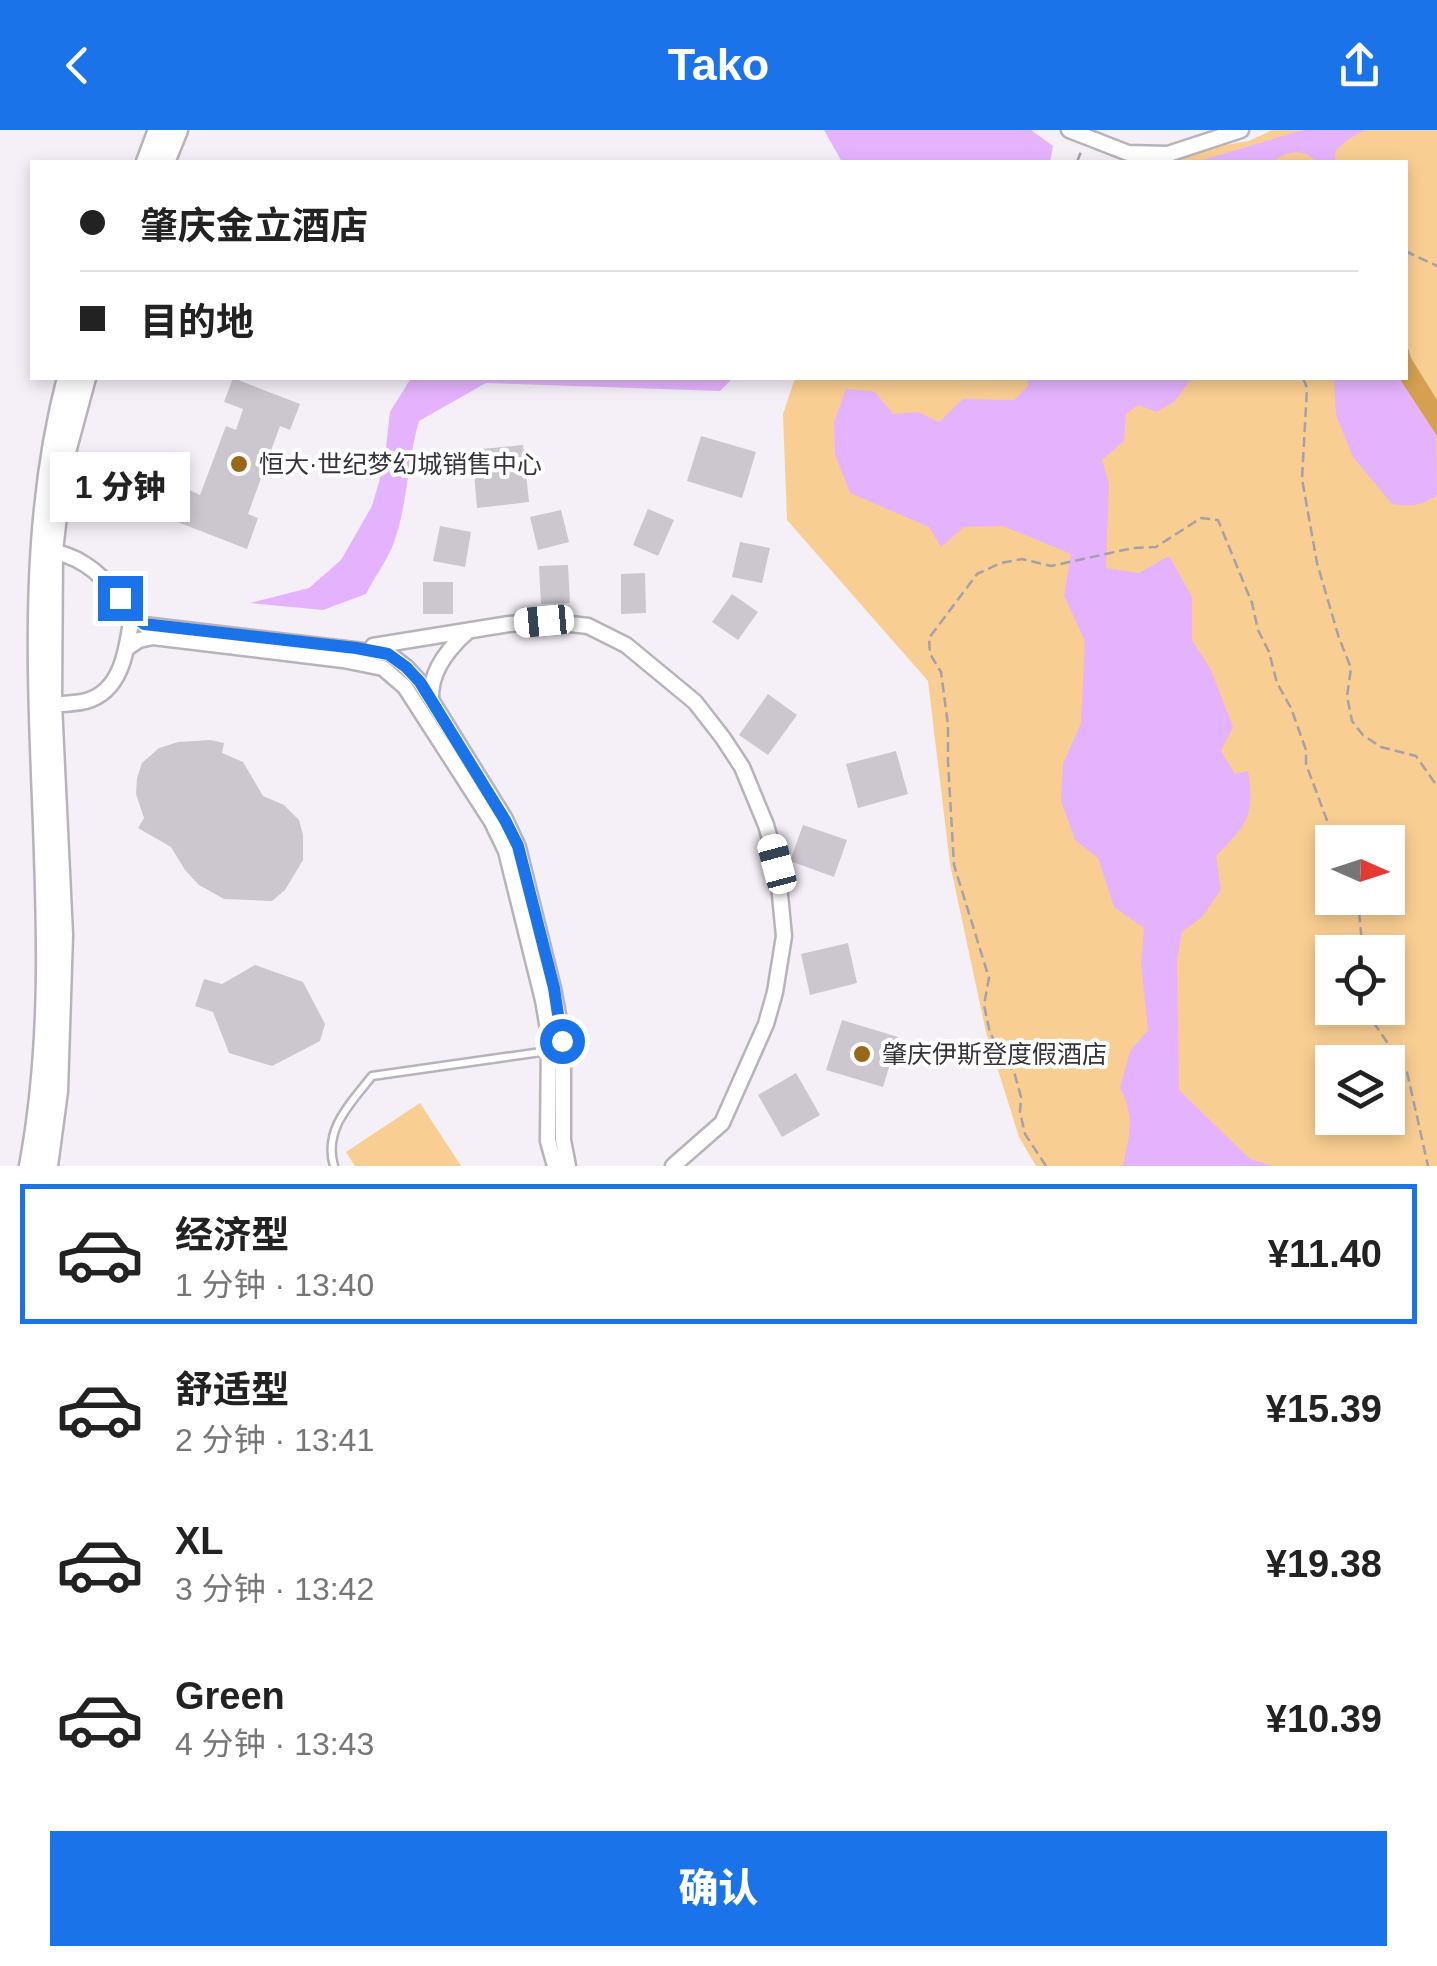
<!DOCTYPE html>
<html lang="zh">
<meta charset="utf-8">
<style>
:root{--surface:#fff;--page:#f6f6f6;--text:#222;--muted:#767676;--line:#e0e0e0;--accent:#1a73e8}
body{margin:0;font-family:Helvetica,"Noto Sans SC",sans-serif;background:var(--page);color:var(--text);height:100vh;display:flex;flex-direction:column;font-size:38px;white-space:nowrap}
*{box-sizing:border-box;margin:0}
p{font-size:32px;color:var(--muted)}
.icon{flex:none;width:55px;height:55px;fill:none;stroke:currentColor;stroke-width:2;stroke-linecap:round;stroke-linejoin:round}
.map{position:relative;height:1036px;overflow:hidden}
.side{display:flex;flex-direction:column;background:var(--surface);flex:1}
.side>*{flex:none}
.banner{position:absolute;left:30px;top:30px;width:1378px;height:220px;border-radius:0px;box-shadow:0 5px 15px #0003;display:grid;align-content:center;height:220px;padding:0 50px;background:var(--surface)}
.needle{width:65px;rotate:93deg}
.fabs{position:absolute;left:1315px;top:695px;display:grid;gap:20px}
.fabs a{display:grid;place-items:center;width:90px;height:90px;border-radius:0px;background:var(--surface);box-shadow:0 5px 15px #0003;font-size:50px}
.end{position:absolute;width:45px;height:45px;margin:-22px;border:12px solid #1a73e8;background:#fff;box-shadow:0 0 0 5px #fff}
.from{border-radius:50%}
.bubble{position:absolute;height:70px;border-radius:0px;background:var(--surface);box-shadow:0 5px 15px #0003;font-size:32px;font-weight:800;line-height:70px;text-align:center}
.car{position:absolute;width:30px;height:60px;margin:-30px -15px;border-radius:12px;box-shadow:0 0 8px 2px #0007;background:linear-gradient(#fff 24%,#345 0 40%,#fff 0 76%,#345 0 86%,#fff 0)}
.banner b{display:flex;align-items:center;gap:35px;height:95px;font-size:38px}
.banner b+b{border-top:2px solid var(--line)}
.banner i{width:25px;height:25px;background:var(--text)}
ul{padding:18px 0 0;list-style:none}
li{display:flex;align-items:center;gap:30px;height:140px;margin:0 20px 15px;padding:0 30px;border:5px solid transparent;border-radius:0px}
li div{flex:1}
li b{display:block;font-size:38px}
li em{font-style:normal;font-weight:800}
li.on{border-color:var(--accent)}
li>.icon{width:90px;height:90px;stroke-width:1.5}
.primary-button{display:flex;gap:20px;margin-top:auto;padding:20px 50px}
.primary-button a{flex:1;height:115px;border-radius:0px;background:var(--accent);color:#fff;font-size:40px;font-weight:800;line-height:115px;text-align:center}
header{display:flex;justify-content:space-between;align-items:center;height:130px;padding:0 50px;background:var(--accent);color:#fff;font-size:45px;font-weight:800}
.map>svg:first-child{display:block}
.green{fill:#f9ce92;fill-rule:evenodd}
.forest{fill:#d5a050}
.water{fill:#e5b3fe}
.building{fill:#ccc6cf}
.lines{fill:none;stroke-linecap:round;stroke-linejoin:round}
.service-casing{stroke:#b8b3bb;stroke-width:11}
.minor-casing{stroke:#b8b3bb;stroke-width:19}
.primary-casing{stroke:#b8b3bb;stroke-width:25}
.path{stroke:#a5a1a8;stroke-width:2.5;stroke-dasharray:10 5;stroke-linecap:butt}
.service{stroke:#fff;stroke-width:6}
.minor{stroke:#fff;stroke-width:14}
.primary{stroke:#fff;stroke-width:20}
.route{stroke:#1a73e8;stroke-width:12}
.poi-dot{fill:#976818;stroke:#fff;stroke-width:4}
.labels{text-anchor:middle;stroke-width:8;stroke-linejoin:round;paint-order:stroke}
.poi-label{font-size:25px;fill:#363438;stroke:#fff;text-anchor:start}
</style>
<header><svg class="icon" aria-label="back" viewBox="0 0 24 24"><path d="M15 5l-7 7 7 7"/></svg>Tako<svg class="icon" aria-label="share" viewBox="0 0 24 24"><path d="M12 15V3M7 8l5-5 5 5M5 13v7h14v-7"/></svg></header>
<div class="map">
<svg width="1437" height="1036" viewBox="0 0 1437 1036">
<rect width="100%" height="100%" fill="#f5eff8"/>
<g class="green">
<path d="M1272 0H1437V1036H1036L1019 1007 986 902 950 734 928 551 787 390 783 284 795 248H1405V32H1141L1147 28 1249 11ZM1332 712H1388V768H1332ZM1332 822H1388V878H1332ZM1332 932H1388V988H1332Z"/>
<path d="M420 973 461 1036H355L346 1022Z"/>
</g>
<path class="forest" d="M1405 208 1411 228 1437 270V306L1399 248H1405Z"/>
<g class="water">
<path d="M824 0H1031L1053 16 1050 32H842Z"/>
<path d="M1303 0H1365L1347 10 1335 22V32H1316C1305 18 1286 20 1273 32H1196Z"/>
<path d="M411 248H733L720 261 486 253 419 291C407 332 408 375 393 415 386 432 374 448 366 464L323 480 250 473 309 458 341 430 372 376 384 335 390 282Z"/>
<path d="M1027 248H1192L1174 272 1157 282 1138 275 1126 284 1124 311 1102 330 1109 354 1106 438 1139 443 1169 426 1192 467V510L1211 540 1233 597 1221 621 1235 644 1248 641C1255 687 1247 694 1216 726L1221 760 1202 787 1182 802 1177 830 1179 960 1250 1029 1272 1036H1123C1129 1004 1136 989 1120 958L1130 921 1148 900 1141 834 1144 798 1114 777 1098 728 1075 710 1061 671 1063 634 1081 593 1085 511 1064 466 1071 424 1003 396 964 397 941 417 929 397 850 363 835 325 834 292 846 259 875 262 893 284 918 282 939 292 963 269 1014 270 1028 256Z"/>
<path d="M1334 248H1399L1436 305 1437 365C1421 376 1410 377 1392 374L1353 327 1336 285Z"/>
</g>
<g class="building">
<path d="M233 248 300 274 290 300 280 296 248 384 258 388 247 419 175 391 187 359 200 365 226 296 236 300 243 279 224 272Z"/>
<path d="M701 306 756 322 742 368 687 351Z"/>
<path d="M523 315 529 372 477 378 472 320Z"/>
<path d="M648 379 674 390 658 426 633 415Z"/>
<path d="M561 380 569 412 538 420 530 387Z"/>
<path d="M440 396 471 402 465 437 433 431Z"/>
<path d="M740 412 770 418 762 453 732 447Z"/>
<path d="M568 435 570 473 541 474 539 436Z"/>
<path d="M645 443 646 483 621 484V444Z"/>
<rect x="423" y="452" width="30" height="32"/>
<path d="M732 464 758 482 738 510 712 492Z"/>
<path d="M768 564 797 585 768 625 739 605Z"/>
<path d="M210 610 224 613 222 623 243 632 263 666 284 675 299 690 303 705V730L285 760 272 771 224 769 199 755 185 740 171 717 138 698 144 688 136 664 137 648 142 633 159 618 178 612Z"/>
<path d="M896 621 908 664 858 678 846 634Z"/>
<path d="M803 695 847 710 834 747 790 731Z"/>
<path d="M848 813 857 853 810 865 801 824Z"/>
<path d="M255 835 303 852 325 894 320 911 272 936 229 923 213 882 195 876 204 849 222 854Z"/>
<path d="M842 890 898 907 883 957 826 940Z"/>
<path d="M796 943 820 985 782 1007 758 965Z"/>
</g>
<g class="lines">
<defs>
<path id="service" d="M334 1036C323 999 351 973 372 946L548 921"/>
<g id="minor">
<path d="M1069 0 1128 23 1168 24 1241 0"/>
<path d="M44 420C77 424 97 440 118 465 127 476 132 486 144 495L389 524 406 537 420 552 505 689 518 717 553 858 563 911V1010L568 1036"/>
<path d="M373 516 509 494 544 491 588 496 626 515 695 572 723 608 742 637 766 695 777 734 784 806 775 862 766 894 722 993 673 1036"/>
<path d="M127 518 139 510 153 507 343 530 383 538 405 557 492 692 506 721 543 870 549 905 548 1011 555 1036"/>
<path d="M431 569C430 542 447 520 466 503"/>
<path d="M46 575C59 574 74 574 86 571 123 561 127 517 132 485"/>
</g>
<g id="primary">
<path d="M147 32 159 0"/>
<path d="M164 32 177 0"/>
<path d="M30 1036C79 775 0 506 68 248"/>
<path d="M47 1036 57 961 62 805 51 574 52 421 62 333 85 248"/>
</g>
</defs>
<use href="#service" class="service-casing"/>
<use href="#minor" class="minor-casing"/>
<use href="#primary" class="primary-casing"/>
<g class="path">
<path d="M1077 32 1082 19"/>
<path d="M1405 121 1437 136"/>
<path d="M1303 248 1307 258 1302 349 1317 433 1339 508 1351 538 1347 566 1352 591 1363 605 1381 617 1416 626 1437 656"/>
<path d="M1354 768 1359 782 1363 822"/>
<path d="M1369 878 1370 887 1407 942 1428 1036"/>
<path d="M1046 1036 1025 1004 1020 982 1021 967 1015 945 990 903 984 875 989 848 954 735 948 632V595L941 542 930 524 929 508 977 444 1001 433 1022 429 1051 436 1133 418 1156 417 1201 388 1218 390 1252 473 1258 500 1269 522 1277 553 1291 578 1306 620V634L1335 712"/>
</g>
<use href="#service" class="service"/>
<use href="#minor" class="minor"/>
<use href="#primary" class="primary"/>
</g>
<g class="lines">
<path class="route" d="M120 468 132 485 144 494 356 518 388 524 406 537 420 552 505 690 518 716 554 858 562 911"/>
</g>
<g class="poi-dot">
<circle cx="239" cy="334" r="10"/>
<circle cx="862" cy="924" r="10"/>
</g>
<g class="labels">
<g class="poi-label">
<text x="259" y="343">恒大·世纪梦幻城销售中心</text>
<text x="882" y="933">肇庆伊斯登度假酒店</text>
</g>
</g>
</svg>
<div class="fabs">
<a><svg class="needle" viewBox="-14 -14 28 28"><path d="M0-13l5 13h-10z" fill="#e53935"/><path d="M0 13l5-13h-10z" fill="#767676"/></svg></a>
<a><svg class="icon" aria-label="locate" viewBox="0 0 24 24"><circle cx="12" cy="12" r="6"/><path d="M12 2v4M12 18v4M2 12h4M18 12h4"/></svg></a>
<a><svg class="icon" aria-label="layers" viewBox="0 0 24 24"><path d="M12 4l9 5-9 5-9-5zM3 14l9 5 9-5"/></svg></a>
</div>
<i class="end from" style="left:562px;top:911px"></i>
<i class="end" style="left:120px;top:468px"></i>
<div class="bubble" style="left:50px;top:322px;width:140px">1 分钟</div>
<i class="car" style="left:544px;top:491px;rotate:265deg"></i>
<i class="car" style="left:777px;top:734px;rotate:345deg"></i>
<div class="banner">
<b><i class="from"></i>肇庆金立酒店</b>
<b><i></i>目的地</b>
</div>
</div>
<section class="side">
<ul>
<li class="on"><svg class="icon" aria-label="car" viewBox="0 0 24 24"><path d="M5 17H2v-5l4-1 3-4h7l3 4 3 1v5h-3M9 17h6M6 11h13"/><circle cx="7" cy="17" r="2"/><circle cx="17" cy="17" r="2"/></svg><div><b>经济型</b><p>1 分钟 · 13:40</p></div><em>¥11.40</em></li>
<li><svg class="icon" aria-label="car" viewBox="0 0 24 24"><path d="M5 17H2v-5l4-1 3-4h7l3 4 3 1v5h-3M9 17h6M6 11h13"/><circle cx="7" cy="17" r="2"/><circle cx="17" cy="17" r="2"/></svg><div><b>舒适型</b><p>2 分钟 · 13:41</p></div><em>¥15.39</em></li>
<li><svg class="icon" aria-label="car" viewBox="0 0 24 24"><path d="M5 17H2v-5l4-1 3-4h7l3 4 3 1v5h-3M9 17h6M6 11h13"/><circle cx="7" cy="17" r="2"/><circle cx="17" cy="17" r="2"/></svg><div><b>XL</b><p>3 分钟 · 13:42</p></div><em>¥19.38</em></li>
<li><svg class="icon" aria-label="car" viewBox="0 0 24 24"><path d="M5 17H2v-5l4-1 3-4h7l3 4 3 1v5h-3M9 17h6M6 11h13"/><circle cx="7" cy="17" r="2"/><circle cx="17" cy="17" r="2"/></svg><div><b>Green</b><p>4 分钟 · 13:43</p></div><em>¥10.39</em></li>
</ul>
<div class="primary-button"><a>确认</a></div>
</section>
